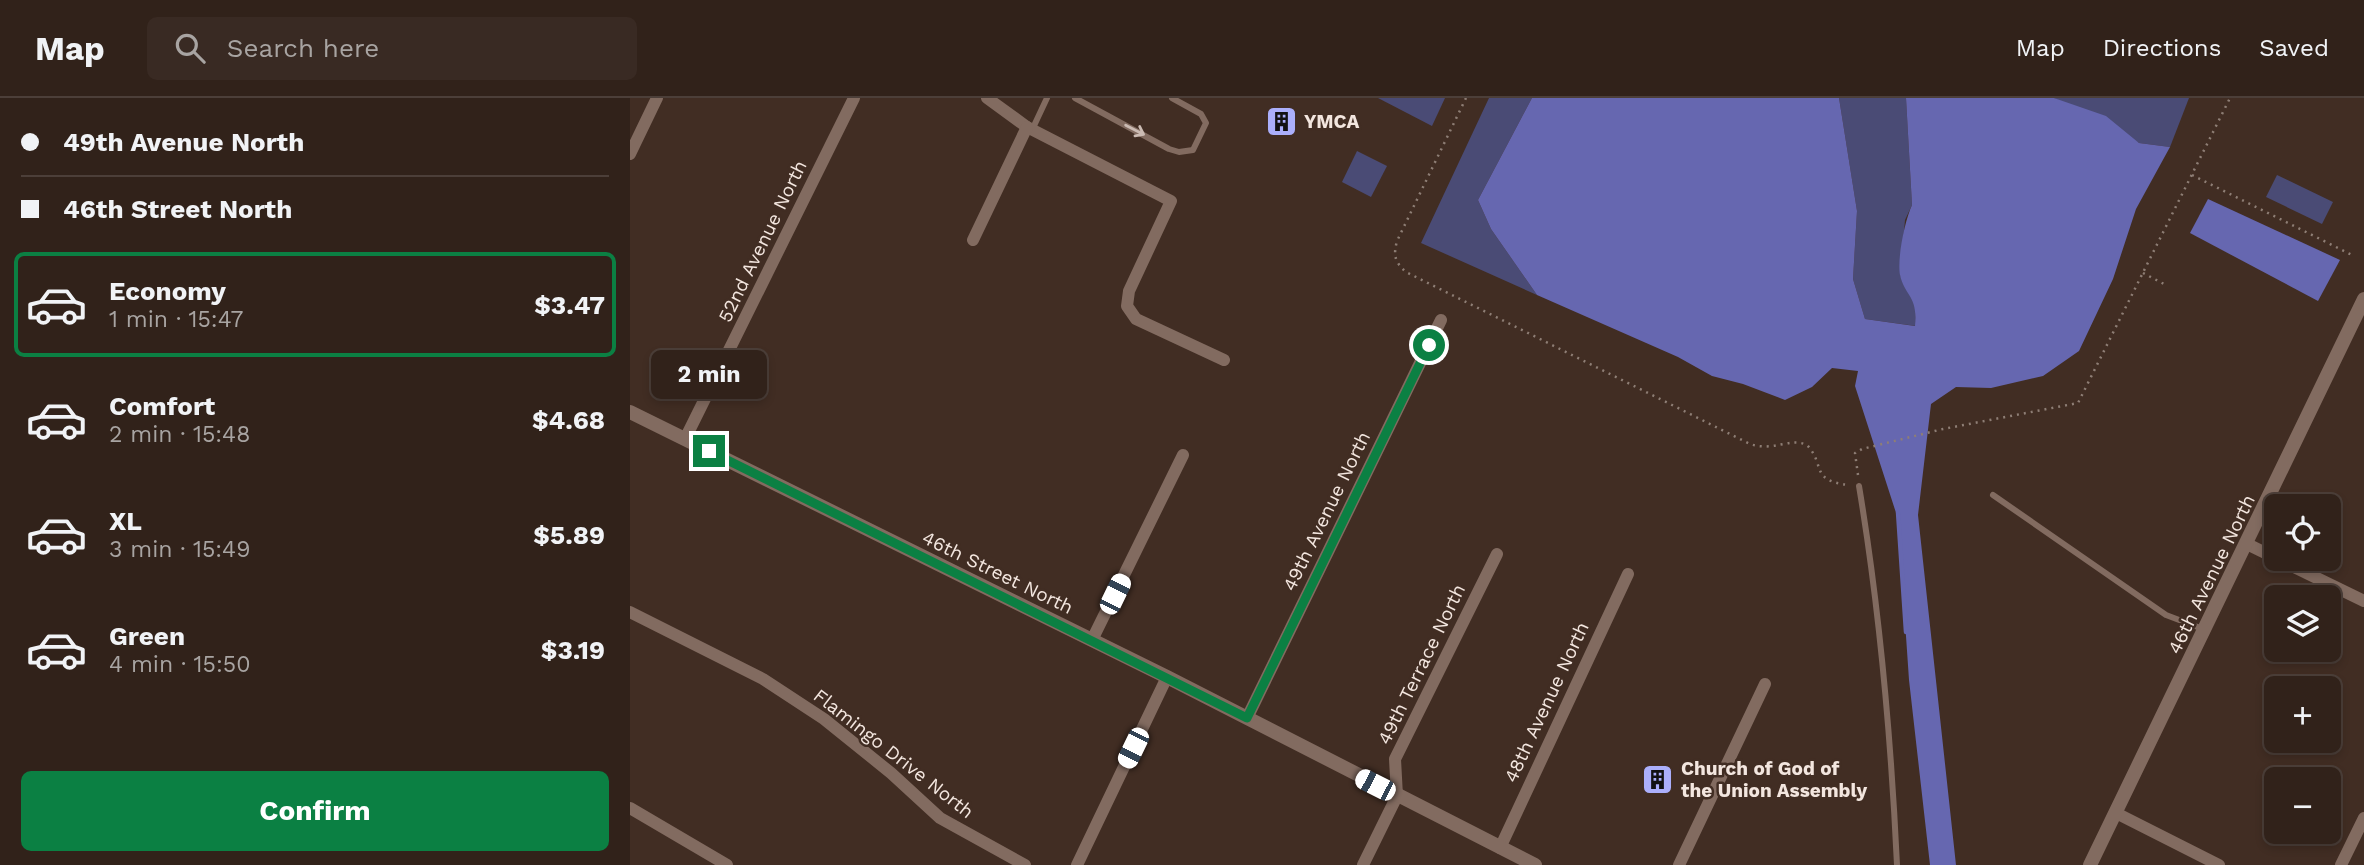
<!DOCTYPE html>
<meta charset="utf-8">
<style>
:root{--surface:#31221a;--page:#392a23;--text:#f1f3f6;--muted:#a8a4a2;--line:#4c3f39;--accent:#0b8043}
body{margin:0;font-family:"Work Sans",sans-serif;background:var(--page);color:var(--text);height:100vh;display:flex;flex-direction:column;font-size:26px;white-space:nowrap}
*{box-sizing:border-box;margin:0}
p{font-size:23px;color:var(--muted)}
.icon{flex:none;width:38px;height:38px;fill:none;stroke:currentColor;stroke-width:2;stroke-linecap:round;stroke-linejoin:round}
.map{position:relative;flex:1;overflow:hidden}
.details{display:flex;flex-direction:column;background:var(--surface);width:630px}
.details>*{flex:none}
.hud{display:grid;align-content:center;height:154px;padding:0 21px;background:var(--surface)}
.tools{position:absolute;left:1634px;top:396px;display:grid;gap:14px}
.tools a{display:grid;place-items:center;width:77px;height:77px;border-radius:10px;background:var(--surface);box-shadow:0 4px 10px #0003,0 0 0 2px var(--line);font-size:35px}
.end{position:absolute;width:32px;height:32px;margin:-16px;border:9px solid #0b8043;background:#fff;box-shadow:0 0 0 4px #fff}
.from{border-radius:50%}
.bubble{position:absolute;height:49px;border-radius:10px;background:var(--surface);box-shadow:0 4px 10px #0003,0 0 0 2px var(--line);font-size:23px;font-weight:700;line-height:49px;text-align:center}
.car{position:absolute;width:21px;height:42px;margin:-21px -10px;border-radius:9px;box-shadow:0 0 5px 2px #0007;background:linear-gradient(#fff 24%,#345 0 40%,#fff 0 76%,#345 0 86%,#fff 0)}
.hud b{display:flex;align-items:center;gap:24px;height:66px;font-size:26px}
.hud b+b{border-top:2px solid var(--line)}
.hud i{width:18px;height:18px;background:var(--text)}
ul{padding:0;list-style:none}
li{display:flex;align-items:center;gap:21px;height:105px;margin:0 14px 10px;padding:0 7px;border:4px solid transparent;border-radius:10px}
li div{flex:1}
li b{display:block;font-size:26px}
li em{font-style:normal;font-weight:700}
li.on{border-color:var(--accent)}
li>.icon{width:63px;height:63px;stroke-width:1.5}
.action{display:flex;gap:14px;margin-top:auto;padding:14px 21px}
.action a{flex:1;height:80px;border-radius:10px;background:var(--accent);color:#fff;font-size:28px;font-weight:700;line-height:80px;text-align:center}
header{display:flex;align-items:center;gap:42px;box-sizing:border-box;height:98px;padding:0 35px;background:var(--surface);border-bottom:2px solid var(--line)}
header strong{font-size:33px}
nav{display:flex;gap:38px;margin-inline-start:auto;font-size:24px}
.search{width:490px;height:63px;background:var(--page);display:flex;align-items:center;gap:18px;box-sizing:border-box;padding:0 24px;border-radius:10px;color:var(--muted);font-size:26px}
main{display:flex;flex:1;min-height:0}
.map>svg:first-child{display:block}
.green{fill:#4a4b75}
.water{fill:#6667b0}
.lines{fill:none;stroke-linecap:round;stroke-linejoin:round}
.stream{stroke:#6667b0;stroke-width:4.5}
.path{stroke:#8e7e75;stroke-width:2.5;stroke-dasharray:2 5;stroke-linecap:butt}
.service{stroke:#826b60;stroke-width:6}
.minor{stroke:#826b60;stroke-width:12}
.tertiary{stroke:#826b60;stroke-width:14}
.oneway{stroke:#cbbbb3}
.route{stroke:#0b8043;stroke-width:9}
.labels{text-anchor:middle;stroke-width:5;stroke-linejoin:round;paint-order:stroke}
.poi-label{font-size:19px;font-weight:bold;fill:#f3e6df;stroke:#412d23;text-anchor:start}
.street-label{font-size:19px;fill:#f3e6df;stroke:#412d23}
</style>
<header>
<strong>Map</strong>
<div class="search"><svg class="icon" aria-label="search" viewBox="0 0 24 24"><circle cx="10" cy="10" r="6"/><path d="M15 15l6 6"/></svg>Search here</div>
<nav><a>Map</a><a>Directions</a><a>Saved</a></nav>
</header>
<main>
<section class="details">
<div class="hud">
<b><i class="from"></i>49th Avenue North</b>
<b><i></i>46th Street North</b>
</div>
<ul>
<li class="on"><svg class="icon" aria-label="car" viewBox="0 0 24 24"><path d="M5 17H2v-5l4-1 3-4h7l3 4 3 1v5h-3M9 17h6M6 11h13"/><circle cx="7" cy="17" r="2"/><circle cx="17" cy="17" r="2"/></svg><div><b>Economy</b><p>1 min · 15:47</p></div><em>$3.47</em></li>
<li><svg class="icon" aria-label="car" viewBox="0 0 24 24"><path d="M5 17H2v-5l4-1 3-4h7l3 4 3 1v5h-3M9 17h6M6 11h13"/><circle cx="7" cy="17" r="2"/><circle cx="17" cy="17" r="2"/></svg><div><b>Comfort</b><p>2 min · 15:48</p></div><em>$4.68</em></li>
<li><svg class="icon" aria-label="car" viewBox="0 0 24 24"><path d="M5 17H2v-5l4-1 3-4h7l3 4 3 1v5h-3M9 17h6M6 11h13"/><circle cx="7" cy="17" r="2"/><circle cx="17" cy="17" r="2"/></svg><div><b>XL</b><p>3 min · 15:49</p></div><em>$5.89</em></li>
<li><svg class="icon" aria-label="car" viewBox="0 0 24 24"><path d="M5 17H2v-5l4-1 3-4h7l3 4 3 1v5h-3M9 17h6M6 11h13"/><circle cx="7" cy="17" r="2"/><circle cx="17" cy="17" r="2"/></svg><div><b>Green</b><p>4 min · 15:50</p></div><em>$3.19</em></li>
</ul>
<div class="action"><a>Confirm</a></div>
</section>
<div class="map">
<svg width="1734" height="767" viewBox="0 0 1734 767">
<rect width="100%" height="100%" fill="#412d23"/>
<g class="green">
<path d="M748 0H815L802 28Z"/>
<path d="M859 0H902L848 102 861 131 907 197 791 145Z"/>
<path d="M1209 0H1276L1282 107 1275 122 1270 177 1285 204 1286 228 1235 221 1223 181 1227 113Z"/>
<path d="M1424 0H1559L1540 49 1509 45Z"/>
<path d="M727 53 757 68 741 99 712 84Z"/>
<path d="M1647 77 1703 104 1692 126 1636 99Z"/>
</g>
<g class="water">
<path d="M902 0H1209L1227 113 1223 181 1235 221 1285 228C1288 197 1275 199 1270 177 1267 160 1275 122 1282 107L1276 0H1424L1476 18 1509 45 1540 49 1506 111 1483 181 1449 253 1413 278 1361 290 1326 289 1301 306 1288 417 1326 767H1300L1279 582 1268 421 1225 288 1228 273 1202 270 1182 289 1155 302 1113 286 1082 278 1048 259 907 197 861 131 848 102Z"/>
<path d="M1578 101 1710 162 1688 203 1560 135Z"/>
</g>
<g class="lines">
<path class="stream" d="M1268 414 1276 534"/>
<g class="path">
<path d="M836 0 767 143C763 158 765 164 776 174L1120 346C1143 354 1160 339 1177 347 1196 367 1179 383 1220 387"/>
<path d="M1562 77 1724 158"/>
<path d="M1513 175 1534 186"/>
<path d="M1228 377 1225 355 1232 351 1313 331 1448 305 1600 0"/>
</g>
<g class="service">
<path d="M445 0 539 51 549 54 563 52 576 25 571 16 542 0"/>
<path d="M402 32 417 0"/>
<path d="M1229 388C1250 514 1261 640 1267 767"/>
<path d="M1363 397 1536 517 1573 531"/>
</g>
<g class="minor">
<path d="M357 0 397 29 541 103 499 193 497 208 506 221 594 262"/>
<path d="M0 56 27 0"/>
<path d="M343 142 397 29"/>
<path d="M55 341 224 0"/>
<path d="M1617 446 1734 503"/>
<path d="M0 514 133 581 194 621 261 675 310 720 395 767"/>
<path d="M462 542 553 357"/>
<path d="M617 620 811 222"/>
<path d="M0 710 97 767"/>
<path d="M1486 715 1589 767"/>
<path d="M870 750 998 476"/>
<path d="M447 767 537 579"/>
<path d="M733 767 767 698 765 661 867 456"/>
<path d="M1049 767 1135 586"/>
<path d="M1711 767 1734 720"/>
</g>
<g class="tertiary">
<path d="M0 314 537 579 905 767"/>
<path d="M1460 767 1734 201"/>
</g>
</g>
<defs><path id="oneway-shaft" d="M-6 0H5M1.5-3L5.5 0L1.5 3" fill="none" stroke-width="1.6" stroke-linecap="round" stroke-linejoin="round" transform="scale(1.75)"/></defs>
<use class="oneway" href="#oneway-shaft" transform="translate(505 32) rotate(27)"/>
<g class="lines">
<path class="route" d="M79 353 617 620 799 247"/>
</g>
<defs>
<symbol id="building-square" viewBox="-11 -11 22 22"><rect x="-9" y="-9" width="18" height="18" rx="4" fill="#abaffb" stroke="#412d23"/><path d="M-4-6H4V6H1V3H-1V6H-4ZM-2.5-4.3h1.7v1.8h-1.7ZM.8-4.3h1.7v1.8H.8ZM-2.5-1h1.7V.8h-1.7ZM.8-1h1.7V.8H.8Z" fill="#111"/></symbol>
</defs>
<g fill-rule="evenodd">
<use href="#building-square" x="634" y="6" width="35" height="35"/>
<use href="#building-square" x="1010" y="664" width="35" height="35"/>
</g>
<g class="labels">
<g class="poi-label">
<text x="674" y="30">YMCA</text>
<text x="1051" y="677">Church of God of<tspan x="1051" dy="22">the Union Assembly</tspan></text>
</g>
<g class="street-label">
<text transform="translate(132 143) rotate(-64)" y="7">52nd Avenue North</text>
<text transform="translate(696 413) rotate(-64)" y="7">49th Avenue North</text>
<text transform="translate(368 474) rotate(26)" y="7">46th Street North</text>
<text transform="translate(1581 476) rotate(-64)" y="7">46th Avenue North</text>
<text transform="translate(791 566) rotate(-64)" y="7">49th Terrace North</text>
<text transform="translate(916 604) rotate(-65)" y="7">48th Avenue North</text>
<text transform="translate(264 655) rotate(38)" y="7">Flamingo Drive North</text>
</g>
</g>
</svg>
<div class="tools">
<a><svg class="icon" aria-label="locate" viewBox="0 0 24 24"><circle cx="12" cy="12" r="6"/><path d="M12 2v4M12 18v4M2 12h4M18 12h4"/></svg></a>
<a><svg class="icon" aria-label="layers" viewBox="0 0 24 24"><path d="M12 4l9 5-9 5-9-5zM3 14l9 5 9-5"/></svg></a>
<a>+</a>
<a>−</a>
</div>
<i class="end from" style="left:799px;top:247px"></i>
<i class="end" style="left:79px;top:353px"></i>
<div class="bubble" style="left:21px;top:252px;width:116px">2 min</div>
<i class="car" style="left:485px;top:496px;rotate:26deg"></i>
<i class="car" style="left:503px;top:650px;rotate:206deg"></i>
<i class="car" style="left:745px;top:687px;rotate:297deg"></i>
</div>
</main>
